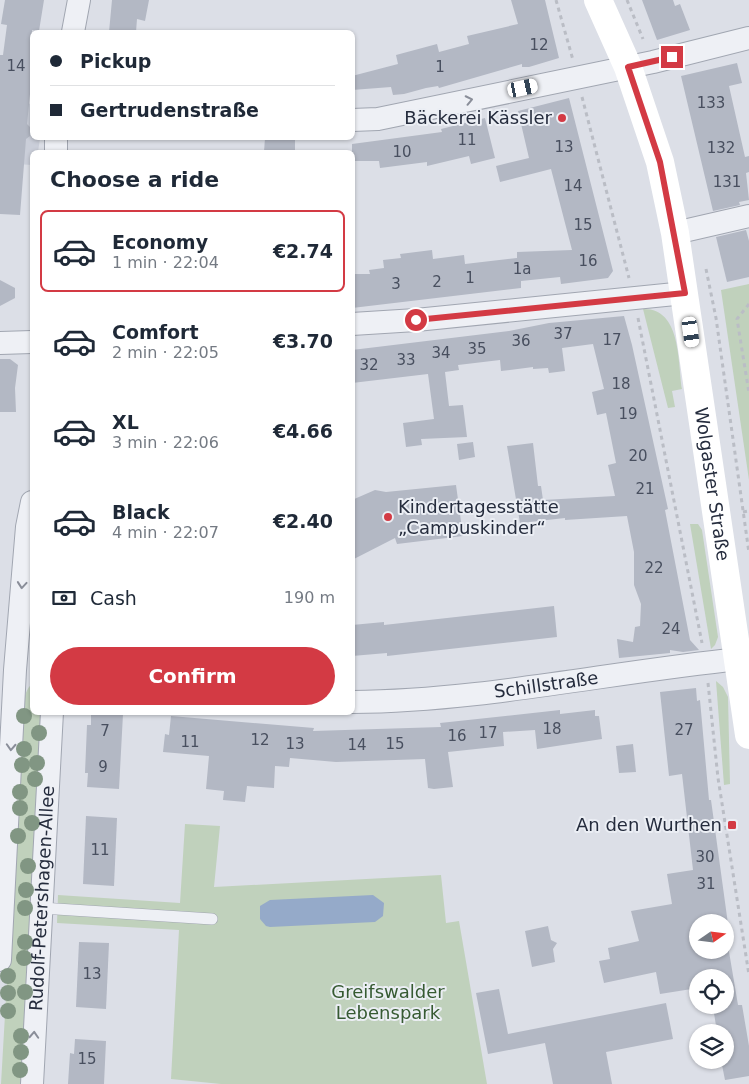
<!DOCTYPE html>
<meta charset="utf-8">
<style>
:root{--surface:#fff;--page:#f6f6f7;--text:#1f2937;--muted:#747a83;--line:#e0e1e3;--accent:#d33a44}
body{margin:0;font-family:"DejaVu Sans",sans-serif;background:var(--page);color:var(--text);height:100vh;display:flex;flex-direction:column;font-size:19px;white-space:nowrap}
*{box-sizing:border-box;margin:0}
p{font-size:16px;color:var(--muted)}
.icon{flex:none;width:28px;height:28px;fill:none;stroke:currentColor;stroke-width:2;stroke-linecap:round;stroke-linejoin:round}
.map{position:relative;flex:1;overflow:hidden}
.panel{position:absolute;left:30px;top:150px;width:325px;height:565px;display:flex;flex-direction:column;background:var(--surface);border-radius:8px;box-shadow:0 1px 4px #0004}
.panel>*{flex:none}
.guide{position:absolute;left:30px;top:30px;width:325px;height:110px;border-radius:8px;box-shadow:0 1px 4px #0004;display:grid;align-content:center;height:110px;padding:0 20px;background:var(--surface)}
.needle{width:32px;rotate:76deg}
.fabs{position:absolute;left:689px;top:914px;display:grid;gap:10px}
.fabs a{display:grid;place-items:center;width:45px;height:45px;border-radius:50%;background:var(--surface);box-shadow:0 1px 4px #0004;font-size:25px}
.end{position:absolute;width:22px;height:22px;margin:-11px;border:6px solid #d33a44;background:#fff;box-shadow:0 0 0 2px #fff}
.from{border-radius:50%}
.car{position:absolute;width:15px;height:30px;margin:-15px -8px;border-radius:6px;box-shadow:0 0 4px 1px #0007;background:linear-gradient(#fff 24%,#345 0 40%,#fff 0 76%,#345 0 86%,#fff 0)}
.guide b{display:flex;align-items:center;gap:18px;height:48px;font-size:19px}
.guide b+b{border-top:1px solid var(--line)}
.guide i{width:12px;height:12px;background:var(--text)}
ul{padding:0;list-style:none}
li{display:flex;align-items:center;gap:15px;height:82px;margin:0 10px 8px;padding:0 10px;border:2px solid transparent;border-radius:8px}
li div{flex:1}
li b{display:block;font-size:19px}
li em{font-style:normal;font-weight:700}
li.active{border-color:var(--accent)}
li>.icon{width:45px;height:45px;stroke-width:1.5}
h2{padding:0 20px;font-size:22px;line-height:60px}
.pay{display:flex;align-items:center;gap:12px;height:55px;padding:0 20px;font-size:19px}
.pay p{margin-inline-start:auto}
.action{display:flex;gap:10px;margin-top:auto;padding:10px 20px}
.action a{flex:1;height:58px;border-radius:30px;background:var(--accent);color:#fff;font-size:20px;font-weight:700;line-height:58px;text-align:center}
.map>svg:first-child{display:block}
.built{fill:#caced9}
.green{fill:#c0d1bc}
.water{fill:#95aac9}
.building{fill:#b3b8c4}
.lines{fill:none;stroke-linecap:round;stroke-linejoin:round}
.lane-casing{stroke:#a1a6b1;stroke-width:12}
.street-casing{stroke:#a1a6b1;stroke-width:24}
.path{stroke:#babdc5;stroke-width:3;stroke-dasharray:4 4;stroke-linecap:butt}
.lane{stroke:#eef0f5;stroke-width:11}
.street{stroke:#eef0f5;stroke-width:22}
.secondary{stroke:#fff;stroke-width:28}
.tree{fill:#819683}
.oneway{stroke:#8a8e99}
.route{stroke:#d33a44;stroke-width:6}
.poi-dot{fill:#d33a44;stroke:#ebeef4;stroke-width:2}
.labels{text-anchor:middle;stroke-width:4;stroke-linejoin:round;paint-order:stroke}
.number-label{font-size:15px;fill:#484f5f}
.poi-label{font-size:18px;fill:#252c3d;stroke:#ebeef4;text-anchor:end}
.street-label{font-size:18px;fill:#252c3d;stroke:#ebeef4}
.park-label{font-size:18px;fill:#365a32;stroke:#ebeef4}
</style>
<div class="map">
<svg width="749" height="1084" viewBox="0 0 749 1084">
<rect width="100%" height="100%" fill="#dcdfe7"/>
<path class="built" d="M0 100 32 104V138H40L38 152H32V165L0 163Z"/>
<g class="green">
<path d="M749 284V480L721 290Z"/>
<path d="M643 309C681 308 678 361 682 389L672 391 675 407 668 408Z"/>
<path d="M690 524H698L702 530 718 637 715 645 711 649Z"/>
<path d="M716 681 723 687 728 697 730 784 724 785Z"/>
<path d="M32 684V712L46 713 23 1084H1L22 720C23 709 23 691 32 684Z"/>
<path d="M185 824 220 826 214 887 441 875 446 923 459 921 487 1084H221L171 1079 179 930 57 923 58 895 180 903Z"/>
</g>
<path class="water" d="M373 895 384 903 383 916 375 922 270 927 266 926 260 919V906L270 900Z"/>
<g class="building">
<path d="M5 0H44L39 31 32 30V74L27 124 31 128 30 136 26 139 20 215 0 214V55H3L7 25 1 24Z"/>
<path d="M112 0H149L145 21 137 19 136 32H109Z"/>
<path d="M511 0H545L559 58 529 67H522V64L439 88 438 86 426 88 404 94 393 95 391 87 352 90V76L398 64 396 55 437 44 439 52 469 44 467 36 518 24Z"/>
<path d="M642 0H673L675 6 680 4 690 30 657 40Z"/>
<path d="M737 63 742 83 729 86 745 157 749 156V172L746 173 749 200 739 202 740 205 713 211 681 76Z"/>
<path d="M569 98 613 271 608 278 561 284 560 277 521 281V288L352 308V274H370L369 270 384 268 383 260 401 258 400 254 432 250 433 259 464 255 465 264 517 258V252L572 250 551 169 500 182 496 166 529 158 518 111Z"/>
<path d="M485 118 495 158 471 164 469 156 427 166V162L380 168 379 161H352V144L442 132 441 129Z"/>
<path d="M265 138H295V152H264Z"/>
<path d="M746 230 749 241V277L727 282 716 237Z"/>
<path d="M0 280 15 288V298L0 306Z"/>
<path d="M624 316 632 345 668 509 665 510 690 640 699 650 683 652 670 650V653L619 658 617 639 633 642 635 627 640 626 641 604 634 585V552L627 516 565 520V518L520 523 507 446 533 443 538 486H541L543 500 615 496 608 465 616 463 606 413 597 415 592 392 604 389 593 344 562 348 565 371 549 373 548 368 533 369V367L501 371 500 360 458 365 459 370 445 372 449 406 463 405 467 437 421 439 422 445 406 447 403 423 434 419 428 374 352 383V350L509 331 549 323Z"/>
<path d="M0 359H10L18 365 15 388 16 412H0Z"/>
<path d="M473 442 475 457 459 460 457 444Z"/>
<path d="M456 485 463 536 397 544 395 538 352 560V500L375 490 386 492Z"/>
<path d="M554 606 557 637 387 656V653L352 656V625L384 622V625Z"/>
<path d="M696 688 697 701 700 700 709 800H711L728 924 698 922V950H725V928L738 1005H742L749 1046V1076L725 1080 721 1060H725V1032H717L713 1007 709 1008 708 1005H725V978H698V988L660 994 656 972 604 983 599 961 610 959 608 948 639 941 631 911 672 904 667 874 693 870 682 774 669 776 660 692Z"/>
<path d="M560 710V714L595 710V716H599L602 739 537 749 535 730 503 732 504 746 448 752 453 787 434 789 428 788 425 759 336 762 290 758 289 767 275 766 274 788 247 786 245 802 223 800 224 791 206 789 209 756 163 752 165 734 169 735 171 716 314 728 313 731 441 727 440 723Z"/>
<path d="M91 712 123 714 119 789 87 787 88 773H85L87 725H91Z"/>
<path d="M633 744 636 772 619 773 616 746Z"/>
<path d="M86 816 117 818 114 886 83 884Z"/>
<path d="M548 926 551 940 557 943 553 949 555 962 532 967 525 931Z"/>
<path d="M79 942 109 943 106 1009 76 1007Z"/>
<path d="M499 989 508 1034 666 1003 673 1039 606 1052 612 1084H553L545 1043 488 1054 476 993Z"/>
<path d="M75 1039 106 1041 104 1084H68L70 1053 74 1054Z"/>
</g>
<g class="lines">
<defs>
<path id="lane" d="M41 908 212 919"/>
<g id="street">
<path d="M73 32 79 0"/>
<path d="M352 120 378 119 653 62 749 38"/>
<path d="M56 152V138"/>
<path d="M675 233 749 216"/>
<path d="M352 324 416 320 685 293"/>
<path d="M0 343 32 342"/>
<path id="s1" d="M352 702C483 701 610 672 740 659"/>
<path d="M0 960 15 670 27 527 32 502"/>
<path id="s2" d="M32 1084 52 712"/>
</g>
</defs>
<use href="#lane" class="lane-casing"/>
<use href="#street" class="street-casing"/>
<g class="path">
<path d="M556 0 573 60"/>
<path d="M627 0 643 39"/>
<path d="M582 97 629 278"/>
<path d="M706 269 716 318 749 553"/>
<path d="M749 304 737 319 749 393"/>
<path d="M638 318 702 643"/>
<path d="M743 512 749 511"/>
<path d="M708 683 718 778 749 975"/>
</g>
<use href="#lane" class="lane"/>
<use href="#street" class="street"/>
<path class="secondary" id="s3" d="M598 0 628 67 660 162 675 233 749 735"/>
</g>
<g class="tree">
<circle cx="24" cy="716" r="8"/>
<circle cx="39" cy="733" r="8"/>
<circle cx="24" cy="749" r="8"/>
<circle cx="37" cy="763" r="8"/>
<circle cx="22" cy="765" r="8"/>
<circle cx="35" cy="779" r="8"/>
<circle cx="20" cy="792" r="8"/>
<circle cx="20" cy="808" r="8"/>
<circle cx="32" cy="823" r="8"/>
<circle cx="18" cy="836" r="8"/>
<circle cx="28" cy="866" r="8"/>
<circle cx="26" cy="890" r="8"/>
<circle cx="25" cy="908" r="8"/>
<circle cx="25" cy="942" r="8"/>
<circle cx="24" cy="958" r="8"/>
<circle cx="8" cy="976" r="8"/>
<circle cx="25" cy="992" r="8"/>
<circle cx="8" cy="993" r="8"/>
<circle cx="8" cy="1011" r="8"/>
<circle cx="21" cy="1036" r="8"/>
<circle cx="21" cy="1052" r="8"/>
<circle cx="20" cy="1070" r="8"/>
</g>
<defs><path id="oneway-chevron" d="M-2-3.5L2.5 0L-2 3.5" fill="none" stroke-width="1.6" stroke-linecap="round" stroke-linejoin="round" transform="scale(1.25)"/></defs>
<g class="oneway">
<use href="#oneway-chevron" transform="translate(469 100) rotate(-12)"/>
<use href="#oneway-chevron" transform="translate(22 585) rotate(95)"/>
<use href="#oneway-chevron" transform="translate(11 747) rotate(93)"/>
<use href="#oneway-chevron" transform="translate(34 1035) rotate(-87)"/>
</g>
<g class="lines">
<path class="route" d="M416 320 685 293 660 162 628 67 672 57"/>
</g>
<g class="poi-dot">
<circle cx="562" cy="118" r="5"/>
<circle cx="388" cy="517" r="5"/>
<rect x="727" y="820" width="10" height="10" rx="2.5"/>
</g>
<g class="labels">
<g class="number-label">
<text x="539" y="50">12</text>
<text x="16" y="71">14</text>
<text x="440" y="72">1</text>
<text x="711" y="108">133</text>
<text x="467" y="145">11</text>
<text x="564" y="152">13</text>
<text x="721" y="153">132</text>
<text x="402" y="157">10</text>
<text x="727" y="187">131</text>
<text x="573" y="191">14</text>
<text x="583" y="230">15</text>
<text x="588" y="266">16</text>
<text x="522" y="274">1a</text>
<text x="470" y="283">1</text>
<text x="437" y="287">2</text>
<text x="396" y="289">3</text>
<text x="563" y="339">37</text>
<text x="612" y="345">17</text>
<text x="521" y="346">36</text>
<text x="477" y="354">35</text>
<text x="441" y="358">34</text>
<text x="406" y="365">33</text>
<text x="369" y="370">32</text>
<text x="621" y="389">18</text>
<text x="628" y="419">19</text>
<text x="638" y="461">20</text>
<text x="645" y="494">21</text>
<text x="654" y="573">22</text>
<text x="671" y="634">24</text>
<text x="552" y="734">18</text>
<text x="684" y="735">27</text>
<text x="105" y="736">7</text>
<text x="488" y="738">17</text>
<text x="457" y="741">16</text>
<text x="260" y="745">12</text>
<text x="190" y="747">11</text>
<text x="295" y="749">13</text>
<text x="395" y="749">15</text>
<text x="357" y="750">14</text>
<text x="103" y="772">9</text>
<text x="100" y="855">11</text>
<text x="705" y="862">30</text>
<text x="706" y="889">31</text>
<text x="92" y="979">13</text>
<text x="87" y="1064">15</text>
</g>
<g class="poi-label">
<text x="552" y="124">Bäckerei Kässler</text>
<text x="398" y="513" text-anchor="start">Kindertagesstätte<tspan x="398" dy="21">„Campuskinder“</tspan></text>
<text x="722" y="831">An den Wurthen</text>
</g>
<g class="street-label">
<text dy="6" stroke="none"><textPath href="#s3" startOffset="500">Wolgaster Straße</textPath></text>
<text dy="6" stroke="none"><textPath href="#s1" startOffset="195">Schillstraße</textPath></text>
<text dy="6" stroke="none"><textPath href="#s2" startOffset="186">Rudolf-Petershagen-Allee</textPath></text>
</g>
<g class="park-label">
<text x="388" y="998">Greifswalder<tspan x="388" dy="21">Lebenspark</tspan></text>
</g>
</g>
</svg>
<div class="fabs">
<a><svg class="needle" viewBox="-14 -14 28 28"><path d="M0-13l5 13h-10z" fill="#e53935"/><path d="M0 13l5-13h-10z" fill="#747a83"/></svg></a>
<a><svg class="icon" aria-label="locate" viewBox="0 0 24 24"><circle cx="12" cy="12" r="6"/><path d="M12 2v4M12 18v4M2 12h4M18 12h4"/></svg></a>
<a><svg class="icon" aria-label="layers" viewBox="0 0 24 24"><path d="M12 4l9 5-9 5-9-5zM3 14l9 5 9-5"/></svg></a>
</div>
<i class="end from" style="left:416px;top:320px"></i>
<i class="end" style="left:672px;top:57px"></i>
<i class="car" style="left:523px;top:88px;rotate:78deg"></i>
<i class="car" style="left:691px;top:332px;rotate:172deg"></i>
<div class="guide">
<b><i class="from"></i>Pickup</b>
<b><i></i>Gertrudenstraße</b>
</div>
<section class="panel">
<h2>Choose a ride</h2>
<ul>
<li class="active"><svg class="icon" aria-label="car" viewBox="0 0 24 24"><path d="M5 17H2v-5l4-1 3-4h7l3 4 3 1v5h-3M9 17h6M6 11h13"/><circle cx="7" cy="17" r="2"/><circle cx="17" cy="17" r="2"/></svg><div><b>Economy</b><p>1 min · 22:04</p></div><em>€2.74</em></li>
<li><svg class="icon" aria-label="car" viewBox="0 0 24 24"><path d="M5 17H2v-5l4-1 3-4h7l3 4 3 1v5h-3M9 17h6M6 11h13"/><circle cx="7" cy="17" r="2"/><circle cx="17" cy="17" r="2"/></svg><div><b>Comfort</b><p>2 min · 22:05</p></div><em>€3.70</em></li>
<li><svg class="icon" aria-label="car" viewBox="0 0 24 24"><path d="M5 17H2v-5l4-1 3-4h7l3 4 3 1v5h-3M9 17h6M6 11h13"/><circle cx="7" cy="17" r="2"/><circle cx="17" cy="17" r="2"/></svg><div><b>XL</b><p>3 min · 22:06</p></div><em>€4.66</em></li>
<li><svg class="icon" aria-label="car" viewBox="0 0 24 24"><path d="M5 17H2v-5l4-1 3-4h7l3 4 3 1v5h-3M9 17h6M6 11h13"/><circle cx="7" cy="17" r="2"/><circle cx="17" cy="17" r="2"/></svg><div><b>Black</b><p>4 min · 22:07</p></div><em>€2.40</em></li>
</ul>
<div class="pay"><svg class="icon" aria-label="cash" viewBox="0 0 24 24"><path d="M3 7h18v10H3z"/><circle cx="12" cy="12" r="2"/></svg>Cash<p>190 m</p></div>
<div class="action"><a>Confirm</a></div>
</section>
</div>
